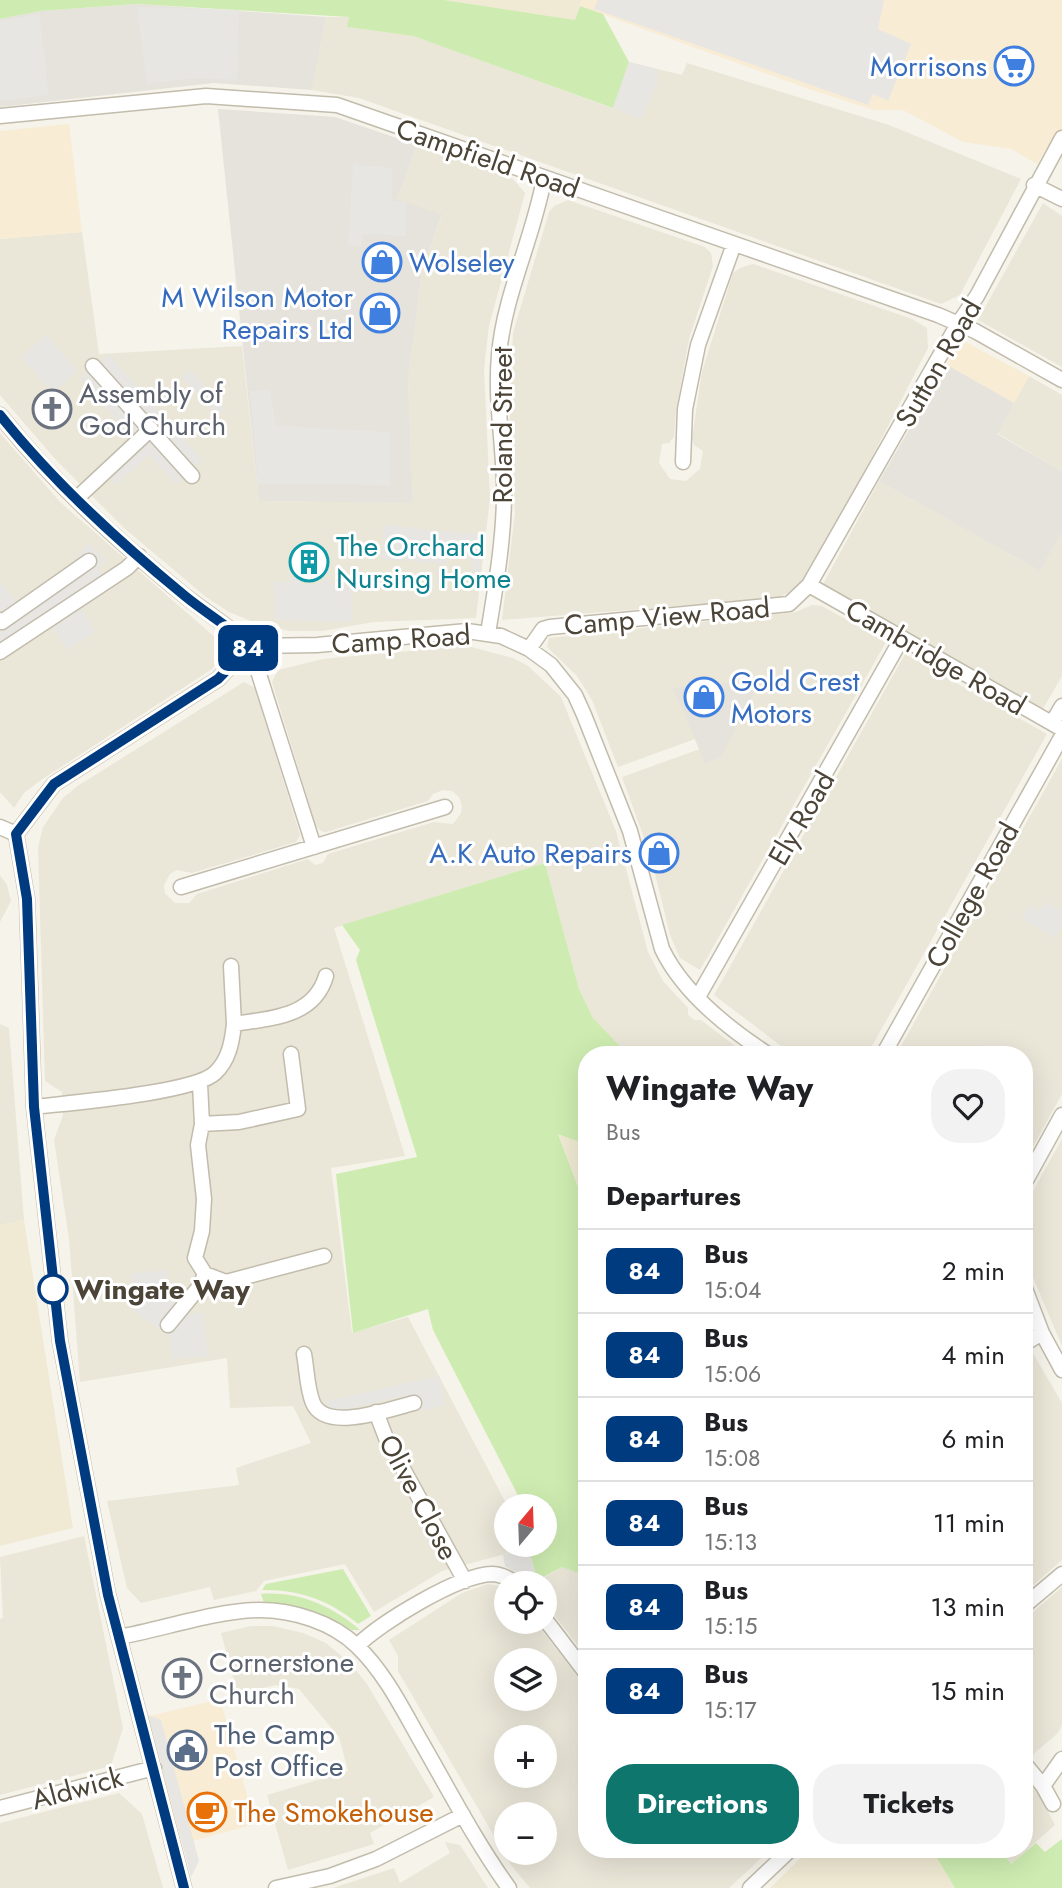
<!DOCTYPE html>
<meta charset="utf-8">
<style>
:root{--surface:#fff;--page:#f2f2f2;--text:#202124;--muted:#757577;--line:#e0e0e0;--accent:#0f766e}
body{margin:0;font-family:Jost,sans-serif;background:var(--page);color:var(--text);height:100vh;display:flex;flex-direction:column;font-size:26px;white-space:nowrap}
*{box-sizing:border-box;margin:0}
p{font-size:23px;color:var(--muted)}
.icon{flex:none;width:38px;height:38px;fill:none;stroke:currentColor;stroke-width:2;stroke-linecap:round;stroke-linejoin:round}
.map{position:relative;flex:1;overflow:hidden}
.drawer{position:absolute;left:578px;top:1046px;width:455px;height:812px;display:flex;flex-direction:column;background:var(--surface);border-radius:28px;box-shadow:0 7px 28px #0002}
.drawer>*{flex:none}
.badge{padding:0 14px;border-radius:10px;font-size:24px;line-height:46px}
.needle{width:46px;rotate:19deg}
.buttons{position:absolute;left:494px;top:1494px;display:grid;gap:14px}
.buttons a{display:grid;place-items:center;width:63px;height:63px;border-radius:50%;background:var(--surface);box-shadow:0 7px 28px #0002;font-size:35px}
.map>.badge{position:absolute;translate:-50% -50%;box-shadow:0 0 0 4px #fff}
h2{padding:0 28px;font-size:26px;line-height:63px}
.round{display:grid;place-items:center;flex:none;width:74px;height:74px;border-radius:28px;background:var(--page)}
.head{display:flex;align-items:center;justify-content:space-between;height:119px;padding:0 28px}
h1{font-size:33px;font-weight:700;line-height:52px}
.primary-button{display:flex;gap:14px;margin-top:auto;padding:14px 28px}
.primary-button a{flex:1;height:80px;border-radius:28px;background:var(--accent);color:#fff;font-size:28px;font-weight:700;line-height:80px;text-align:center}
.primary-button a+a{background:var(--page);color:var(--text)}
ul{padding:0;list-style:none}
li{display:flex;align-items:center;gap:21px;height:84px;padding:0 28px;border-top:2px solid var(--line)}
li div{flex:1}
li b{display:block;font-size:26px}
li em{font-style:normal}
li .badge{min-width:77px;font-weight:700;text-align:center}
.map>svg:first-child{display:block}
</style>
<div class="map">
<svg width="1062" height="1888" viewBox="0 0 1062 1888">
<rect width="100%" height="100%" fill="#f6f3ea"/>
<path fill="#eae6d8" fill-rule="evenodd" d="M326,17H350L347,27L413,36L612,108L629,62L682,75L687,63L889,125L1021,179L960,295L941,304L359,98L312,90Z
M417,145L513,179L525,193L489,326L484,369L490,498L476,618L374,622L322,631H289L256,623L229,612L206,597L124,528L56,460L0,395V239L82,232L99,354L242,346L259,501L413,503L408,380L422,270L442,216L397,199Z
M568,200L705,247L711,253L713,266L689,339L676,411L674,437L669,443L662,444L659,463L670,479L686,481L700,469L703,451L694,445L692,438L702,372L733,273L740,268L753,264L912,319L927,328L928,348L867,467L803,583L779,598L502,620L515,513L509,404L513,333L549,212L554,206Z
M1043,203L1062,216V367L978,320Z
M1029,376L1062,395V471L997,433Z
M0,433L60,502L218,640L222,654L212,669L41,780L24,793L14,808L0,792Z
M879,481L1040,571L1062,533V676L1041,712L821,588Z
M812,605L822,606L886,642L700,970L680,958L670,935L651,857L622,777L700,749L706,763L673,688L695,739L618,767L592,700L577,676L547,647L549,638L796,612Z
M452,647H471L513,658L528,666L561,697L616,831L648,952L663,981L688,1008V1015L694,1020H701L747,1055H628L609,1039L593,1018L579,989L545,863L334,928L405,1156L331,1168L352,1333L408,1317L508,1507L506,1545H527L528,1548L442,1571L374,1612L345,1564L264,1581L256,1591L214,1600L210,1587L141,1603L127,1588L107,1501L239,1485L236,1468L311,1443L293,1406L230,1408L227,1358L80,1382L69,1239L54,1140L63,1115L62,1092L45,1081L38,847L43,827L63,798L79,785L244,682L255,688L300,835L296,842L192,873L177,870L170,874L164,885L165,893L175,903H189L197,894L308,859L315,865L323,863L328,854L434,822L453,824L461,813L462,806L459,797L452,791L443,790L433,794L428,801L326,832L321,831L316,826L272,682L278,670L323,659Z
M905,654L1047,734L867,1055H793L714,995Z
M1062,759V1094L1024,1163V1055H896Z
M0,875L7,885L11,901L0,922Z
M0,1024L9,1028L24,1220L0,1225Z
M1062,1139V1346L1024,1256V1207Z
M1031,1350L1062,1403V1560L1024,1593V1355Z
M84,1536L123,1728L111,1766L0,1795V1619L3,1618L0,1557Z
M562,1567L586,1576V1656L544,1602V1584H533Z
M488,1584L506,1587V1622H535L586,1687V1850H770L729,1888H530L511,1865L398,1671V1656L389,1640L462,1593ZM506,1661H544V1699H506ZM506,1738H544V1776H506ZM506,1815H544V1853H506Z
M1062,1587V1725L1058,1733L1031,1756L1024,1747V1620Z
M251,1626H273L303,1633L326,1643L350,1663L367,1684L434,1797L370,1833L374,1844L288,1870L267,1795L348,1771L339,1737L299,1689L276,1685L238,1694L221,1633Z
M1024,1777L1040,1796L1055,1825L1011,1864L1001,1850H1024Z
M119,1793L142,1814L163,1888H0V1823Z
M445,1842L460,1845L488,1888H333L394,1868L400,1883L450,1853Z"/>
<path fill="#f8ecd5" d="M582,0H1062V158L1046,149L1037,164L1011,149L963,142L903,110H873L809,89L580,6Z
M69,124L82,232L0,239V131Z
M962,340L1029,376L1014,403L947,365Z
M220,1699L255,1824L182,1844L146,1717Z"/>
<path fill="#e6e2dc" d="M137,4L326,17L312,90L214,83L0,107V19L40,11Z
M218,109L335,117L417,145L397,199L442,215L422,270L408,380L413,503L259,501Z
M947,365L1014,403L997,434L1062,471V533L1040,571L879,481Z
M761,680L721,757L705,763L673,688Z"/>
<path fill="#f0ead4" d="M444,0H582L575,20Z
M558,1133L577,1141H586V1208Z
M24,1220L73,1528L0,1546V1225Z
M809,1850H932L955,1888H770Z"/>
<path fill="#ceecb1" d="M0,0H444L575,20L580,6L603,14L629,62L613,108L413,36L347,27L349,17L137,4L40,11L0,19Z
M545,863L579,989L593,1018L628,1055H586V1141H577L558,1134L586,1208V1576L562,1567L530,1584L524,1577L535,1571L528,1548L553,1541L544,1535V1507H524L433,1330L428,1309L353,1333L336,1174L417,1157L356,960L360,950L342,925Z
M343,1569L371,1616L358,1624C331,1601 299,1589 262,1590L266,1584Z
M261,1594C299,1591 332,1606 360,1630H352L306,1609L264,1603Z
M1062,1839V1888H955L932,1850H1001L1011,1864L1036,1843L1045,1852Z"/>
<path fill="#e7e6e2" d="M598,0H884L878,29L911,44L888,101L873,94L868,105L594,9Z
M137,7L239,10L237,80L193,78L147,84Z
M39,14L49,95L0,101V21Z
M629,62L657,69L658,81L641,119L613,108Z
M353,164L392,168V201L406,202V236L363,234L361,247L348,245Z
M46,335L78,371L53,393L21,357Z
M108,354L203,460L176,484L149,455L116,485L100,467L133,438L80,379Z
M190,370L226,409L218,416L182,377Z
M270,390L276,426L390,432V485L258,484L250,391Z
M384,525L483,535L480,572L472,571V559L447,557L446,564L381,559Z
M88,543L107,561L97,568L104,575L0,645V582L18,603L65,575Z
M290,578H302V584H322L323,579H331L332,585H351L352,622L275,620L274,582H289Z
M81,608L96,632L67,650L52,627Z
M1045,902L1062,911V925L1055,938L1022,919L1030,905L1040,911Z
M167,1270L171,1297L189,1314L203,1313L208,1356L173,1359L170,1337L135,1312L131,1274Z
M439,1376L445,1405L419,1411L414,1394L329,1413L326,1401Z
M528,1548L535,1571L524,1577L505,1566L503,1555Z
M148,1715L161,1720L199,1861L191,1877Z"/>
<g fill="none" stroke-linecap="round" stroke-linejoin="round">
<defs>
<path id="minor" d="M0,116L206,96L337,105L938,315L975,331L1062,380
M1034,185L1062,199
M93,366L192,476
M0,415C53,483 119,542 185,596C207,613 230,627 250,646L317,645L467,631L501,636L529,649L551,665L575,695L584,715L630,831L662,949C683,993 729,1029 769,1055
M683,462L685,409L698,345L734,244
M76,499L151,429
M809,585L1062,729
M0,620L2,622L89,561
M488,633C496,585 505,533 504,484C503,441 495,399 499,355C504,295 533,239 544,179
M250,646L314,847
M529,649L543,629L550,627L789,604L809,585L958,324L977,296L1062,138
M0,652L127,568L139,556
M1052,723L1062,706
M0,827L16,834
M181,887L445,807
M231,966L234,1024
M698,997L902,638
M883,1055L1062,736
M200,1084L202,1124L198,1145L204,1199L202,1231L195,1258L205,1274L226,1282L324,1256
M34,1107C68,1103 194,1093 215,1073C229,1060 232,1042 234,1024C272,1018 314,1017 326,976
M202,1124L239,1122L298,1109L291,1054
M1024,1184L1062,1115
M1024,1286L1042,1333L1062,1370
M168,1325L200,1286L205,1274
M1024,1344L1042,1333
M304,1354C307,1370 307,1389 313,1403C326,1433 389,1409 414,1403
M376,1412L386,1438L465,1581
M1024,1606L1062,1574
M544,1618L586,1673
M119,1637C164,1629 213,1611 259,1610C293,1610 332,1622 357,1646C384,1672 401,1706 419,1738C448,1788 475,1841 509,1888
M357,1646C380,1623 458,1575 492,1574C501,1574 510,1579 517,1584
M1024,1763L1043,1786L1053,1804
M1043,1786L1062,1759
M0,1808L154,1768
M184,1888L108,1595L60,1341L34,1107L27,899L16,834L54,784L218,679L250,646
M276,1888L330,1876L376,1859L463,1815
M750,1888L790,1850"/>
</defs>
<use href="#minor" stroke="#c2bcac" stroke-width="17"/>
<use href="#minor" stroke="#fff" stroke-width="14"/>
</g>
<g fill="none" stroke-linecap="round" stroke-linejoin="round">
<defs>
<path id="line" d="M0,415C54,483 119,542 185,596C207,614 230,627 250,646L218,679L54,784L16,834L27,899L34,1107L60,1341L108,1595L184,1888"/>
</defs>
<use href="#line" stroke="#fff" stroke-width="16"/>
<use href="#line" stroke="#003b80" stroke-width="10"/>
</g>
<defs>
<symbol id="supermarket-ring" viewBox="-11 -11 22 22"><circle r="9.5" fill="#fff" stroke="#3f7fe0" stroke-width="1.5"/><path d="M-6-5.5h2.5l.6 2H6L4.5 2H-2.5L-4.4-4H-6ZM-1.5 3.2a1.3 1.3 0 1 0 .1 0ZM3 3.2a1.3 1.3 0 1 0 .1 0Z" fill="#3f7fe0"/></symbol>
<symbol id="shop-ring" viewBox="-11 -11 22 22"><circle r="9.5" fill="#fff" stroke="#3f7fe0" stroke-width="1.5"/><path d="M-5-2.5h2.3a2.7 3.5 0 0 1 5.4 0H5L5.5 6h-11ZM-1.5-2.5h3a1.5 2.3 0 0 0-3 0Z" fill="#3f7fe0"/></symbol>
<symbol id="church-ring" viewBox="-11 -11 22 22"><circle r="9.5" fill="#fff" stroke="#6b7280" stroke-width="1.5"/><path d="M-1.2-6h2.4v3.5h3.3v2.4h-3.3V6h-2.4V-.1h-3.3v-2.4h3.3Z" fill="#6b7280"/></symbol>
<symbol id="building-ring" viewBox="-11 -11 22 22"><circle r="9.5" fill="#fff" stroke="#0f9aa8" stroke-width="1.5"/><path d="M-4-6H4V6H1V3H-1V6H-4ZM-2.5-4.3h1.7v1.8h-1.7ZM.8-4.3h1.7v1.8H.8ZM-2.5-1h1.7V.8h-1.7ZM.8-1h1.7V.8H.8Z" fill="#0f9aa8"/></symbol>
<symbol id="civic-ring" viewBox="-11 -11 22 22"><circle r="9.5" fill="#fff" stroke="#5c6f8a" stroke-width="1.5"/><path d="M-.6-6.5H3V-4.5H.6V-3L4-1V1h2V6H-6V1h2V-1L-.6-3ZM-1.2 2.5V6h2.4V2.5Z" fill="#5c6f8a"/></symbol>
<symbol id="cafe-ring" viewBox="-11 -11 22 22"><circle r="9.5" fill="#fff" stroke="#e8710a" stroke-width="1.5"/><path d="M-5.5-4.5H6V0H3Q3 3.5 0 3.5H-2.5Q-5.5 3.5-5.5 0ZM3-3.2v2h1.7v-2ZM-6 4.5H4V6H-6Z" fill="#e8710a"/></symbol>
</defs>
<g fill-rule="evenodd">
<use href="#supermarket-ring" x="992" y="44" width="44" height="44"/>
<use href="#shop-ring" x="360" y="240" width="44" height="44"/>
<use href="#shop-ring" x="358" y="291" width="44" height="44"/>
<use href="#church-ring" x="30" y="387" width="44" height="44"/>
<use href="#building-ring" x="287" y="540" width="44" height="44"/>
<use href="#shop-ring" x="682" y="675" width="44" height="44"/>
<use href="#shop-ring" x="637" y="831" width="44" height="44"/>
<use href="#church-ring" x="160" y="1656" width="44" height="44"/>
<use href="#civic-ring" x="165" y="1728" width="44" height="44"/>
<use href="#cafe-ring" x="185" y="1790" width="44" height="44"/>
</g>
<circle fill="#fff" stroke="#003b80" stroke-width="3.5" cx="53" cy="1289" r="14"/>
<g text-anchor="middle" stroke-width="6" stroke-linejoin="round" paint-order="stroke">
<g font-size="28" fill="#366cbe" stroke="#fff" text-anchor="end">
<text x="987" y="76">Morrisons</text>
<text x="409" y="272" text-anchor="start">Wolseley</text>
<text x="353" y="307">M Wilson Motor<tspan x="353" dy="32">Repairs Ltd</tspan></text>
<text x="731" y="691" text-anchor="start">Gold Crest<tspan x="731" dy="32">Motors</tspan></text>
<text x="632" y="863">A.K Auto Repairs</text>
</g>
<g font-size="28" fill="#4b4437" stroke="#fff">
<text transform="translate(488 158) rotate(19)" y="10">Campfield Road</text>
<text transform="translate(938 363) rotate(-60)" y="10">Sutton Road</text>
<text transform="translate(502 425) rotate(-90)" y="10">Roland Street</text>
<text transform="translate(667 616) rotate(-5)" y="10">Camp View Road</text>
<text transform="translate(401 639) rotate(-4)" y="10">Camp Road</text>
<text transform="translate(936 657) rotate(30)" y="10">Cambridge Road</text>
<text transform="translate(801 818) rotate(-60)" y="10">Ely Road</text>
<text transform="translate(972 895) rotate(-61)" y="10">College Road</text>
<text transform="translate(419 1497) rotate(62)" y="10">Olive Close</text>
<text transform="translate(77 1788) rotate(-15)" y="10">Aldwick</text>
</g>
<g font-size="28" fill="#5b616d" stroke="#fff" text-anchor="start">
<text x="79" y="403">Assembly of<tspan x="79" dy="32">God Church</tspan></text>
<text x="209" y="1672">Cornerstone<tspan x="209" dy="32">Church</tspan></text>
</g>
<g font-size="28" fill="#0d838f" stroke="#fff" text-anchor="start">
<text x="336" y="556">The Orchard<tspan x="336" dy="32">Nursing Home</tspan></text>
</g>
<g font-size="28" font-weight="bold" fill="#4b4437" stroke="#fff" text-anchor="start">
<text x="74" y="1299">Wingate Way</text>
</g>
<g font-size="28" fill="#4e5e75" stroke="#fff" text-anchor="start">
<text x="214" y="1744">The Camp<tspan x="214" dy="32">Post Office</tspan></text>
</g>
<g font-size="28" fill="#c56008" stroke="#fff" text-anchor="start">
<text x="234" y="1822">The Smokehouse</text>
</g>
</g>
</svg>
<div class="buttons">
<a><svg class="needle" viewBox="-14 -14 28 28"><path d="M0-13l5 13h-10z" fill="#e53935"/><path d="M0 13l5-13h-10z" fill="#757577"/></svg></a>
<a><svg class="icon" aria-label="locate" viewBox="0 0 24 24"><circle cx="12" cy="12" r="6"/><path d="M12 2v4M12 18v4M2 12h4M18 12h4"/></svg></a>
<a><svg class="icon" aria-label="layers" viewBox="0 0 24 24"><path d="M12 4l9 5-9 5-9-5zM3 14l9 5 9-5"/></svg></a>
<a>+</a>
<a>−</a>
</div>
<b class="badge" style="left:248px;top:648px;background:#003b80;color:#fff">84</b>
<section class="drawer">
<div class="head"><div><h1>Wingate Way</h1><p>Bus</p></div><a class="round"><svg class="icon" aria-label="heart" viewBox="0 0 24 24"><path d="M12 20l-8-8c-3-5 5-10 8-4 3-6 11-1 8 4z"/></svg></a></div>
<h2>Departures</h2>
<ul>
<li><span class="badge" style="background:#003b80;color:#fff">84</span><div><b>Bus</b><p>15:04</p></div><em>2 min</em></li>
<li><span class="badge" style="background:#003b80;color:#fff">84</span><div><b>Bus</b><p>15:06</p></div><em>4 min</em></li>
<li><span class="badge" style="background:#003b80;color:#fff">84</span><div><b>Bus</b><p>15:08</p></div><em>6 min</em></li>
<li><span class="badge" style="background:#003b80;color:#fff">84</span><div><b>Bus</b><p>15:13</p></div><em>11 min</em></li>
<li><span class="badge" style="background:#003b80;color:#fff">84</span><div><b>Bus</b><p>15:15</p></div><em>13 min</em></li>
<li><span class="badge" style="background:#003b80;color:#fff">84</span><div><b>Bus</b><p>15:17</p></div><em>15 min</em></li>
</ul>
<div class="primary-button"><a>Directions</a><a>Tickets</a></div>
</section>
</div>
